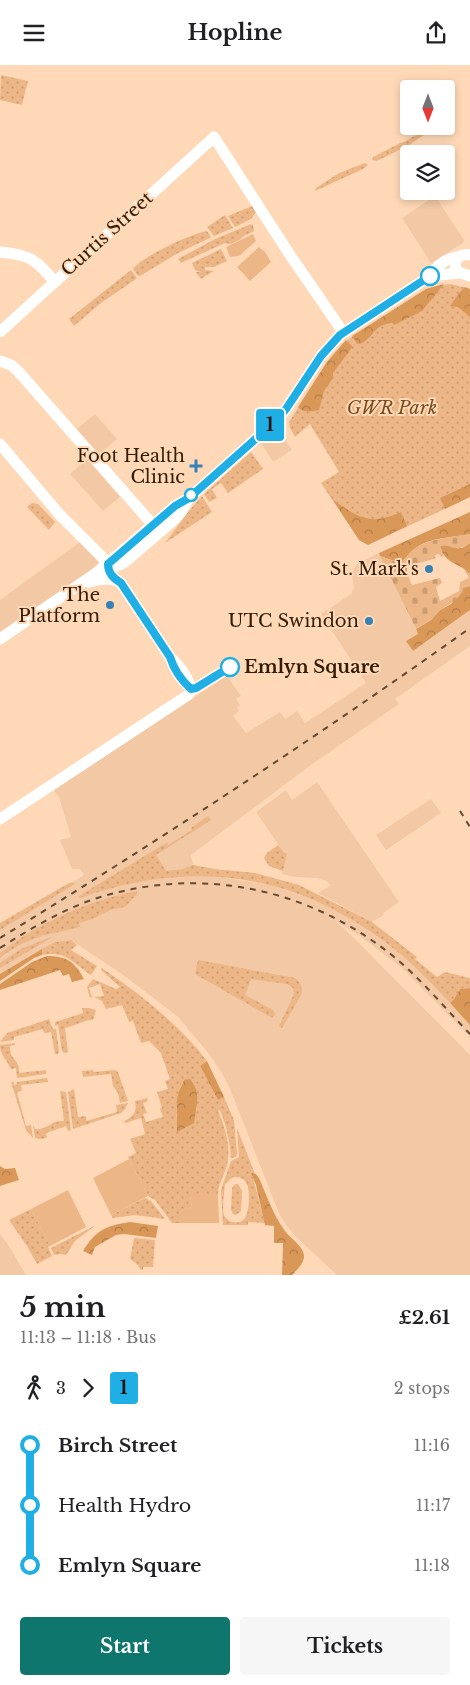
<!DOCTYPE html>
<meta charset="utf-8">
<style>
:root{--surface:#fff;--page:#f6f6f6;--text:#202124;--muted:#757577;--accent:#0f766e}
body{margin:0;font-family:"Libre Baskerville",serif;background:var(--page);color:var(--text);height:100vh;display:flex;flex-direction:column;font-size:19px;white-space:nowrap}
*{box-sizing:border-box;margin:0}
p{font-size:16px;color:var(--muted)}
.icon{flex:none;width:28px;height:28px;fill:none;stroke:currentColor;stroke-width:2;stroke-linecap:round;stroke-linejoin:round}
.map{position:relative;height:1210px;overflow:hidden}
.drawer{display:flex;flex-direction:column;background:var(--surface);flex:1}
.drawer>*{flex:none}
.badge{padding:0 10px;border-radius:4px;font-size:18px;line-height:32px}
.needle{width:32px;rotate:180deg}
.tools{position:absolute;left:400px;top:15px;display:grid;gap:10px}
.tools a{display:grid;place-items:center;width:55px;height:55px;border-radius:5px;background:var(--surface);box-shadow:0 2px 8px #0003;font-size:25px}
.map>.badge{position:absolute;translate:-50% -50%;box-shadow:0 0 0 2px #fff}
.legs{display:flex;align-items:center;gap:8px;height:55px;padding:0 20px;font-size:16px}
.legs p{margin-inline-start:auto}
.overview{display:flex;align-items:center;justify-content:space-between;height:85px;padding:0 20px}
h1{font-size:28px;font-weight:700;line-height:38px}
.action{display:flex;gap:10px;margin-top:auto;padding:10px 20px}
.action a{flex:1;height:58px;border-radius:5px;background:var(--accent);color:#fff;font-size:20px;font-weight:700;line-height:58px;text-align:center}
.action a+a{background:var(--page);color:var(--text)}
ul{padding:0 20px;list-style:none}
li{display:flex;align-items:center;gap:18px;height:60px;font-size:19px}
li i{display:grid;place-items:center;width:8px;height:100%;margin:0 6px;background:currentColor}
li i::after{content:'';width:12px;height:12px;margin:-6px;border:4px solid;border-radius:50%;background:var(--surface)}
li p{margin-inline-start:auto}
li:first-child i{background:linear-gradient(#0000 50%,currentColor 0)}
li:last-child i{background:linear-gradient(currentColor 50%,#0000 0)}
header{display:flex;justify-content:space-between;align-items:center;height:65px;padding:0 20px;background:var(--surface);font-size:22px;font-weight:700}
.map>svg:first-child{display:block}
</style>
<header><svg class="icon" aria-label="menu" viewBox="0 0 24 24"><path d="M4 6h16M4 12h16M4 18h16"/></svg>Hopline<svg class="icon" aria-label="share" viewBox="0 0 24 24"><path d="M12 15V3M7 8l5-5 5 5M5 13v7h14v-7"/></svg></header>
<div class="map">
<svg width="470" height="1210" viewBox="0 0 470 1210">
<defs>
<pattern id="grass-dots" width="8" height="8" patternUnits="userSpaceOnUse" patternTransform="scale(1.25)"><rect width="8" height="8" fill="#ecb686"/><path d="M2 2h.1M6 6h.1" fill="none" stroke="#cb9c72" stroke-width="1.8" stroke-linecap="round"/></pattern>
<pattern id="forest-crowns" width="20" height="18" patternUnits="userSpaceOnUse" patternTransform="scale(1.25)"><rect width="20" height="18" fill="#da9858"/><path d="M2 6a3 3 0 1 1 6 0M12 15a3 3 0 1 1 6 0" fill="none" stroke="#b17b47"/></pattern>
<pattern id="cemetery-stones" width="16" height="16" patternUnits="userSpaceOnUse" patternTransform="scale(1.25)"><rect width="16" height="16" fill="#ecb686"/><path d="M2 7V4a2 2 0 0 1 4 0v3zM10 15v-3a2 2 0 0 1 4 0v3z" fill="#cb9c72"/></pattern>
</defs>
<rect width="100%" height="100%" fill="#ffd9b7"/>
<path fill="#f2c8a5" d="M435,131L464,175L463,178L431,198L402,153Z
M95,349L117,374L99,389L77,364Z
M278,364L292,385L273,397L261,378Z
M87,394L120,432L103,446L70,409Z
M80,477L83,478L99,498L98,501L0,567V535Z
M379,488L418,569L413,586L470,545V581L395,634L399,639L311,700L191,790L193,800L214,804V811L271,820L312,834L343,849L375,869L399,888L427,913L470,960V972L402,903L360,871L334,855L349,868L470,990V1210H337L295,1171L284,1157L279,1148L230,1024L222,1008L209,989L177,951L126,912L71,875L55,877L0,909V860L35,841L84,810L80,804H72L60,775L71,772L59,732L54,725L227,611L241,631L236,634L240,640L237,643L239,646L233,651L246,668L280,647L285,654L297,646L305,658L366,618L321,549L351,529L354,523L352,510L354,503L360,497Z
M317,717L399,837L383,848L384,850L372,857L318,828L331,820L326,816L317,813L296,812L282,809L287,789L282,785L256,747L286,725L292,735Z
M431,734L441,748L386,785L376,770Z
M0,1169L7,1178L26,1210H0Z"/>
<path fill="url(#grass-dots)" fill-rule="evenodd" d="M1,10L28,16L22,40L0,35Z
M431,61H437L409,80L377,96L372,95L373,92L400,78L404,77Z
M365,98L368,100L363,104L315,126L316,123L339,108Z
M252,141L256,147L251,154L235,162L228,151Z
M225,150L233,163L214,171L207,162Z
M251,159L253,160L254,166L242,172L241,174L231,179L225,178L181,198L178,194L215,174Z
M207,166L211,172L210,173L178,188L140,211H138L133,204C143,191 190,169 207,166Z
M221,184L227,196L214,202H205V205L214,206L201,214L196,207H200L195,205L192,198Z
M131,205L137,213L136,214L101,238L74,261L69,254Z
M451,219L470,224V432L368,480L359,475L321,418L339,407L310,359L295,372L290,363L289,357L327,297L343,278L426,224L441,220Z
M251,387L263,404L228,428L221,418L212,424L217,433L209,437L204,429Z
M202,431L212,447L165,478L188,447Z
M32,438L38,439L55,457L49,465L27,442Z
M208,751L211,755L156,790L166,806L183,804L193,800L214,804L255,808L299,820L372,857L417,892L415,894L437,912L445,907L470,913V923L460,924L454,934L450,938C427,913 402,888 374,869C282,805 184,796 80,833L79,831L161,781L167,778L168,780L192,765L191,763Z
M278,780L284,787L287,789L283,806L269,801L264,793L267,788Z
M73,817L75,819L0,865V858L69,818Z
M137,826V830C131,833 130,839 126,841C121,844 115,843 110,845C98,851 92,855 79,858L80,862C48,870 28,871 0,893V888C40,857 87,836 137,826Z
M51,872V873L0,903V898L21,884Z
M71,875L77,880L71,885L97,901L91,910C73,898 66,885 42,890V884L55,877Z
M198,895L295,913C301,918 303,922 301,930L282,963L279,961L294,929L293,923L287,919L251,914L245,930L273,945L275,950L272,953L195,909Z
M102,903C141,930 178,958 207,996L200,1001L218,1035L224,1032L234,1055L237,1089L236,1092L231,1093C230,1076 226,1060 220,1045L218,1046C226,1064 232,1085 226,1104C222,1114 218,1120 218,1131H190L192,1142L181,1146V1158H172L155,1135L148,1131L128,1092L136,1088L130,1074L145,1069L141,1053L125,1058L124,1056C134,1052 137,1046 135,1036L147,1033L148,1036L143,1038L147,1048L143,1049L146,1057L163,1052L160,1044L162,1043L157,1027L168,1024L165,1016L170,1014L161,988L149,976L141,978L133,956L129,957L122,940L106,944L102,936L94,932L104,931L100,919L89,923L92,932L90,933L87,922L93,914L116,924L120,922L101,905ZM184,1015L197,1043L196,1046L177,1066C177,1049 175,1030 184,1015Z
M82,943H89L96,945L93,955C83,955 76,961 65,963L68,987L64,988L62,986L58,960L55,961V957L83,948Z
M49,954L53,964H56L59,986L58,989H55L51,967L44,968L43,964L14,972V975L0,977L7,968Z
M15,978V980L10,981C10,993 14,991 18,1000C19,1002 19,1005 19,1008L46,1005V1009L17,1013L16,1003L11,1004C7,995 0,990 0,980Z
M93,1005L94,1007L115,1005L118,1007L128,1036L120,1038L118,1028L113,1021L111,1009L83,1012L82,1006Z
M47,1013L48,1017L21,1020L22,1026L17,1027L26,1061L31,1060L33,1073L26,1065L11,1017H14V1020L17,1019V1017Z
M74,1024L78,1052L86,1051V1056L117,1047L116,1040L128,1038L125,1044L121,1048L73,1064L68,1027Z
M60,1026L66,1027L71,1065L68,1066L66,1061L46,1068L47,1073L39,1074L35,1073L33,1060L35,1064C44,1065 48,1060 55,1057C58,1056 61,1056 64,1056Z
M237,1063L255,1109H252L265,1158L248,1157V1160H223L221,1125L231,1096L239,1092ZM233,1112C249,1111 249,1124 249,1136C248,1146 247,1160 233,1157C230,1157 226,1154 224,1150C222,1144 224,1127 225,1119Z
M235,1119H238L242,1126L241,1146L236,1150L233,1149L231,1145L232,1123Z
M145,1133L151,1136L165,1154L135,1150L113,1153L111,1150Z
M31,1144L50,1181L48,1182L52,1191L37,1199L27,1181L9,1155Z
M96,1160L75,1176L66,1190L61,1189L54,1190L51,1183Z
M134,1173L155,1175L153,1202H143V1205H141L137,1199L130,1194Z"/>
<path fill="url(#forest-crowns)" d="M444,219L422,246L394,260L393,258C373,259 374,273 360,279L357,278L352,271L426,224Z
M465,222L470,224V252L458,242L450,241L460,227Z
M346,275L352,281L351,284L333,308V313L324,326L319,345C311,346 304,349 298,342L327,297Z
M470,419V432L445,444L440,433Z
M333,435C360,453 369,461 401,447L407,461L368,480L359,475Z
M470,447V469C452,473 432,472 417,482C410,486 406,494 400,498L380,491L379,488Z
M470,478V509C459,497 445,500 440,481L445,480L462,483Z
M470,521V545L413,586L406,576L418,569L416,564L431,555L440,545L451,539L466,522Z
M42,884V890L34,893L0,916V909Z
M47,891C67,891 75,897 84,914L72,917L69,909L63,911L60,905L0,925V919L32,897Z
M470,923V960L450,938L454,934L460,924Z
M207,996L224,1032L218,1035L200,1001Z
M190,1014C202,1028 196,1042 194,1058L177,1067V1034L179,1026L184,1015Z
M0,1101L5,1104L15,1103L19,1115L0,1121Z
M251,1108L256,1109L259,1113C267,1131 273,1150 285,1166C290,1173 303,1181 304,1190C305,1197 297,1205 292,1210H282L283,1178H274V1161L265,1160L256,1120Z
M130,1157L158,1161L156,1173L124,1169L116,1170L95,1182L92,1190L83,1186C96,1165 105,1161 130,1157Z"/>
<path fill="url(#cemetery-stones)" d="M470,469V478C456,487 456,482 442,480L440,481L444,491L441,492L439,489L435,490L436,493L407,502V508L412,520L440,513L442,518L436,522L440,536L459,526L460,517L469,513L465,505L470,509V521L466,522L456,535L440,545L431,555L416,564L380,491L400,498C406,494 410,486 417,482C432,473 453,472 470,469Z"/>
<path fill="#ecb686" d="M253,169L256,176L239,191L230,192L226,182Z
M259,182L265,187L271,197L250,216L237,202Z
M129,1094L148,1131L111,1150L93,1113Z
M68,1125L86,1162L50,1181L31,1144Z
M190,1131H218L219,1158H181V1146L192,1142Z"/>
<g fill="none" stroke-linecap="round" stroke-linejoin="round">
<path stroke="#fff" stroke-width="11" d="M0,187C31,190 35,194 55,217
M470,190C459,187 451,197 458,207L470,211
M430,211L460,208
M0,267L214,72L290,190L343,267
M0,296L11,300L18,306L153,460V467
M0,379L60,450L111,501H117L125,497L176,453L182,446L189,433
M0,574L96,508L175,441L189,433L276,356L286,344L321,291L340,270L430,211C436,201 446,194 457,192
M0,754L188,630L191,626C189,613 180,601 170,592L121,518C111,512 101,513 89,517"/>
<path stroke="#654a30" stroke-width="2" stroke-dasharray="6 6" stroke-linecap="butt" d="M460,746L470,762
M0,873C160,775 317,672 470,563
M0,883C30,864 60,846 94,834C199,800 307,822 393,891C421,914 445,943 470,969"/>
</g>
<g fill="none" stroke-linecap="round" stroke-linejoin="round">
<defs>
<path id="line-1" d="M230,602L196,623L191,624C181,615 174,605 170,592L121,518C113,513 108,508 108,499L175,441L189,433L276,356L286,344L321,291L340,270L430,211"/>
</defs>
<use href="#line-1" stroke="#fff" stroke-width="11"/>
<use href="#line-1" stroke="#1fafe5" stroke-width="8"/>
</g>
<g fill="#fff" stroke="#1fafe5" stroke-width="2.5">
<circle cx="430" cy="211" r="9"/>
<circle cx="191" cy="430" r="6"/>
<circle cx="230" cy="602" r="9"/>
</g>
<g fill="#3881b5" stroke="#ffd9b7" stroke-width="2">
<path d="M193.5 393.5h5v5h5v5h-5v5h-5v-5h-5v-5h5z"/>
<circle cx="429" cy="504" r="5"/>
<circle cx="110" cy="540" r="5"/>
<circle cx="369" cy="556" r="5"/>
</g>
<g text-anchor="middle" stroke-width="4" stroke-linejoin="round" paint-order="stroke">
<g font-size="18" fill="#331c04" stroke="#ffd9b7">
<text transform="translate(107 169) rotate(-42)" y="6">Curtis Street</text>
</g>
<g font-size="18" font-style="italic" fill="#794c1e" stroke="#ffd9b7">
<text x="392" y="349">GWR Park</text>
</g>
<g font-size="18" fill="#331c04" stroke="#ffd9b7" text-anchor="end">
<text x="185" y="397">Foot Health<tspan x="185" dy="21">Clinic</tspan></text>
<text x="419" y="510">St. Mark's</text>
<text x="100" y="536">The<tspan x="100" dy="21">Platform</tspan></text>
<text x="359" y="562">UTC Swindon</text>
</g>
<g font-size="18" font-weight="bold" fill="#331c04" stroke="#ffd9b7" text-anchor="start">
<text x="244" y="608">Emlyn Square</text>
</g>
</g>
</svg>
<div class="tools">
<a><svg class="needle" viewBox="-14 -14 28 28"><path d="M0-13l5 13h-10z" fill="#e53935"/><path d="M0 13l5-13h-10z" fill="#757577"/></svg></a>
<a><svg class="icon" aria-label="layers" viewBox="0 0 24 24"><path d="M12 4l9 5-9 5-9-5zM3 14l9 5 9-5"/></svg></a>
</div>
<b class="badge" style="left:270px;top:360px;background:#1fafe5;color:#111">1</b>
</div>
<section class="drawer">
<div class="overview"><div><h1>5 min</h1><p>11:13 – 11:18 · Bus</p></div><b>£2.61</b></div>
<div class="legs"><svg class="icon" aria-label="walk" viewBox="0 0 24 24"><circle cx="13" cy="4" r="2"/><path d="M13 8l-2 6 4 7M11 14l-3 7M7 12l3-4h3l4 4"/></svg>3<svg class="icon" aria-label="forward" viewBox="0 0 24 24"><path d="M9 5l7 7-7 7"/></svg><b class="badge" style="background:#1fafe5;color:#111">1</b><p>2 stops</p></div>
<ul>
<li><i style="color:#1fafe5"></i><b>Birch Street</b><p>11:16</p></li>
<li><i style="color:#1fafe5"></i><span>Health Hydro</span><p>11:17</p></li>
<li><i style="color:#1fafe5"></i><b>Emlyn Square</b><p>11:18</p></li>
</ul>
<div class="action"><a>Start</a><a>Tickets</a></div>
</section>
